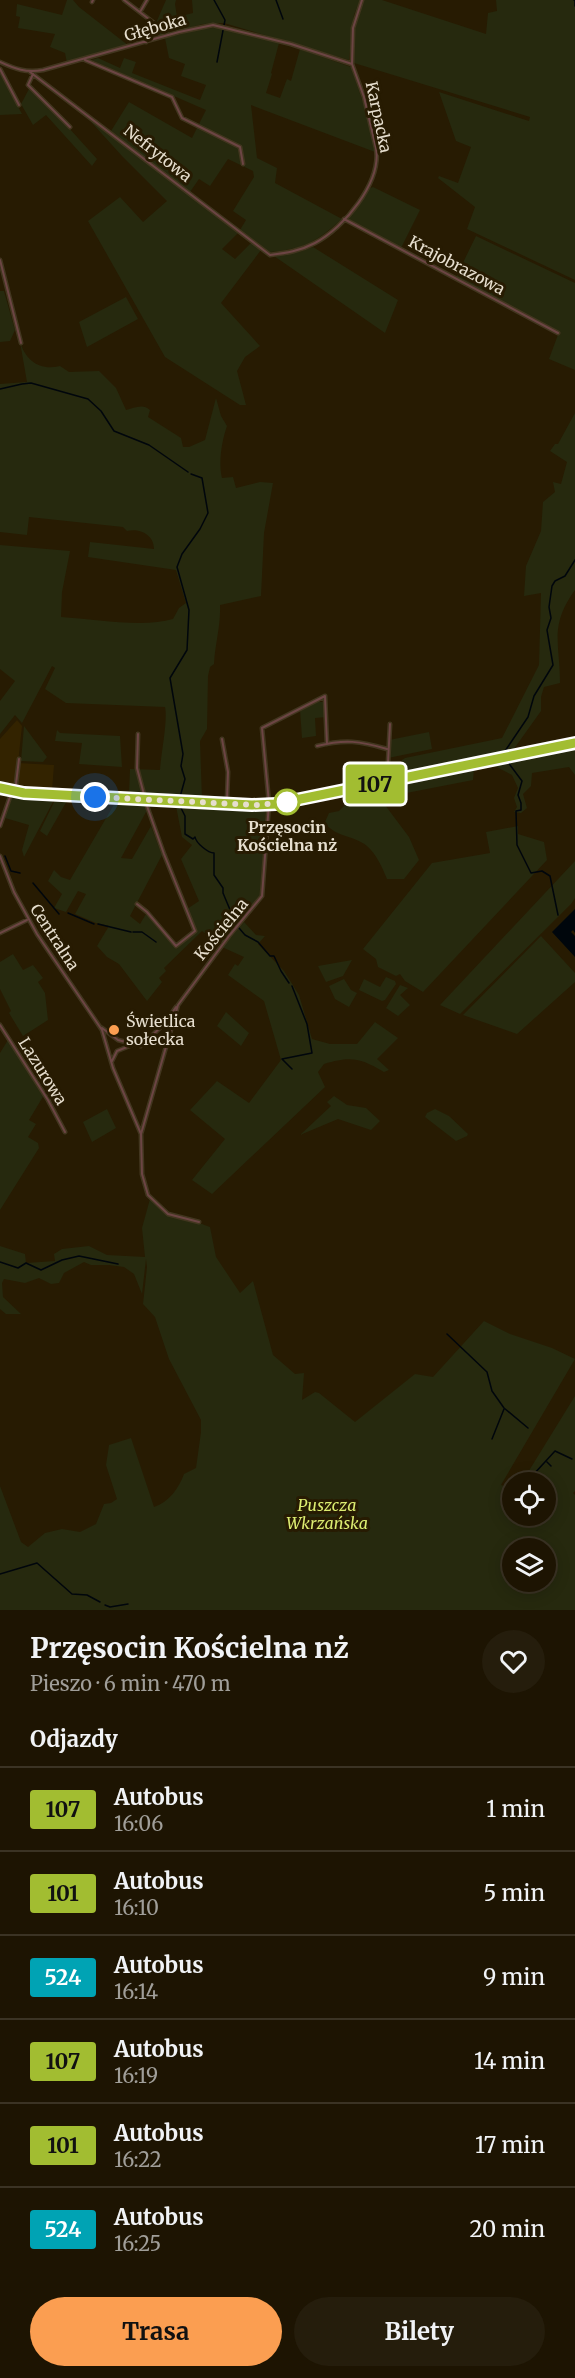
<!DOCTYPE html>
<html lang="pl">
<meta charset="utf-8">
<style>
:root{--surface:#1d1402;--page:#251d0c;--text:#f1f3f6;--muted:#a09e99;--line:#3b3324;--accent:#fb9e51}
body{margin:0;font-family:Merriweather,serif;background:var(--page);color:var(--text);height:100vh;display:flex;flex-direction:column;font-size:22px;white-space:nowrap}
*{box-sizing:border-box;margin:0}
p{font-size:20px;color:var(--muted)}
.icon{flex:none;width:33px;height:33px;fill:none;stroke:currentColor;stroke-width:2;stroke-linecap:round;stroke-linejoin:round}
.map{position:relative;height:1610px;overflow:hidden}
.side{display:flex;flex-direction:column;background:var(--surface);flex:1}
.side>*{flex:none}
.badge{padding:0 12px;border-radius:4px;font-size:21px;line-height:39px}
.fabs{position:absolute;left:502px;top:1472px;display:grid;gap:12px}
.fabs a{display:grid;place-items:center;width:54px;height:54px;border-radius:50%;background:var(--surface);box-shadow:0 3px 15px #0003,0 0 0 2px var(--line);font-size:30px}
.you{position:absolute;width:30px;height:30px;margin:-15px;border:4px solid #fff;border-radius:50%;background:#1a73e8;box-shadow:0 0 0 9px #1a73e833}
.map>.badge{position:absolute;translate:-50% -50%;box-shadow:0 0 0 3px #fff}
h2{padding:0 30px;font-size:22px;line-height:54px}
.round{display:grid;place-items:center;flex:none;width:63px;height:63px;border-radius:32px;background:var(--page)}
.head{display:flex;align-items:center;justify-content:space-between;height:102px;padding:0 30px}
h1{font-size:28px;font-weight:700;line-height:45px}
.button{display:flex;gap:12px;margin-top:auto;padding:12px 30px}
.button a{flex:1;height:69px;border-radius:36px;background:var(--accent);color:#111;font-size:24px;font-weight:700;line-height:69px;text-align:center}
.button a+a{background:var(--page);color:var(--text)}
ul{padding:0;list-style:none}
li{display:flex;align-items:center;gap:18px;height:84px;padding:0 30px;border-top:2px solid var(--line)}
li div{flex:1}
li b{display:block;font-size:22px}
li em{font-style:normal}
li .badge{min-width:66px;font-weight:700;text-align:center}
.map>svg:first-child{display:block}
</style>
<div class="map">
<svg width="575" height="1610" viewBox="0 0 575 1610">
<rect width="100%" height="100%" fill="#271b02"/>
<path fill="#332300" d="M17,720L22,726L18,763L54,765L52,791L12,788L0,783V739Z"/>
<path fill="#26290e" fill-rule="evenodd" d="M67,0H73L79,7L129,46L67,63L65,53L50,47L55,34L18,28L20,17L16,16L17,4L62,15Z
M166,0H176L175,4L177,17L193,13L192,0H360L354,15L349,60L224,23L203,24L149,39Z
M364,0H382L486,34L488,13L497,11L496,0H575V280L467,229L475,207L438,178L439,176L458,183L471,147L456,141L439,92L529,121L530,117L354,63L355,29Z
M222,27L279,43L271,73L272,74L266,93L280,98L287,79L291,81L300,49L351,67L365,108L375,152L251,105L257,158L277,168L275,183L342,219C316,242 305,249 270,252L240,230L246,220L233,211L254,177L253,171L228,159L210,186L199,179L190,192L111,131L129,102L192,138L206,110L91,60L98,58L120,68L124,58L136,62L132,73L200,100L206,85L181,76L185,64L169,58L165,38L202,29Z
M0,73L22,114L0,115Z
M29,89L59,117L97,159L92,166L46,115L33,125L21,104Z
M83,113L238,233L222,249L235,259L250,244H253L261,250L221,303L260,346L245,357L237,371L246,405H240L165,357L88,221L120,197L143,222L167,201L122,156Z
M373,187L420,210L401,248L347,220L368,189Z
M476,236L575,283V370L549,359L559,332L456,277Z
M313,247L398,300L385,333L274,256L302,251Z
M0,291H4L15,330L10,341L0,342Z
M126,297L138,319L87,347L79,322Z
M20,342C26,361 40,371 60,366L69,372L99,371L116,388L126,410C134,408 143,403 150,410L148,417L181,438L183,447H189L205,440L216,398L221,416L227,426C222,440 218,463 222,478L233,477L236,488L260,482L273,483L264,533L261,596L220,605C221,625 215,644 214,664L210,667L208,676L207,729L200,741L202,799L180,795L129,794L130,769L160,770C161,753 168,720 165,707L66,703L45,689L55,668L52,666L22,723L15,715L0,734V701L15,681L0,669V545L70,551L62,592L61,617C95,619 143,628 173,619L179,608L186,603L176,570L88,557L90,542L154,549C154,535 140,528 127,531L123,527L29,517L27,535L0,532V384L27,382Z
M575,413V590C549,626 560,643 560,683L544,687L541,697V711L511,753L501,752L459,765L401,775L402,760L405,758L502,738L539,665L541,593L524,596L526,566L541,531L543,502L555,492L553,482L561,484L567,462L550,451L555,444H558Z
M318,702H326L327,717L315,718L316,736L302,738L300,710Z
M24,726L47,757L43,762L21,761Z
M57,730L60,733L120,736L122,767L79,764L82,743L55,741Z
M429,732L432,749L388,758L389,740Z
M575,746V775L569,767L532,773L531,786L523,794L527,808L521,813L514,812L517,807L514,798L518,788L512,775L493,765Z
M474,769L473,780L386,797L382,801L409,837L419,860L404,879H387C382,867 377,855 367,846C354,835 333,837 325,822L329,813L339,811L347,803L342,794Z
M15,795L55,798L24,857L22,850L29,825L5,818L12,797Z
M56,798L68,799L47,836L40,831Z
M116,801L146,803V812L121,858L132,859L151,826L162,855L130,916L140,924L146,914L176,949L197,931L187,909L199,901L181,859L192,845L182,837L176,806L266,808L260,895L220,945L202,931L164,968L166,971L159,978L162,982L147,1001L119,964L107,957L97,946L109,926L96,923L75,914L86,894L78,891L66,912L54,908L62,894L48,881L54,870L61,877L70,880Z
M518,826V834L544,842L547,860L423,992L405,981L400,974L396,976L378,967L376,959L363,949L432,863L490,853L486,832Z
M575,861V898L571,904L460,1014L440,1005Z
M244,922L256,935L265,936L258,944L284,971L299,995L312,1039L330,1044H357L375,1022L398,1038L377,1059L389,1070L384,1072C360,1058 351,1056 324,1064L318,1072L325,1087L212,1194L192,1180L225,1139L190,1110L217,1081L249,1103L281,1060L264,1001L228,975L235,964L238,966L244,957L222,947Z
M541,936L575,973V982L517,1034L463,1015Z
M13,954L23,970L33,965L43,978L38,982L45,993L48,1020L23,1036L9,1013L11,1011L0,989V962Z
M352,960L343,976L326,982L318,966Z
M386,977L395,981L396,984L385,1000L382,1001L359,990L364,979L380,987Z
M344,979L351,990L357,993L349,1007L335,999L329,986Z
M400,985L408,988L400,995L410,1005L398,1016L386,1008Z
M226,1012L249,1033L241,1046L217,1026Z
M8,1040L44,1095L29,1120L36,1124L28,1137L38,1143L39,1148L0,1210V1053Z
M334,1096L347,1105L366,1108L380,1121L371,1130L338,1119L300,1135L331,1106L327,1102Z
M107,1109L116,1128L92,1142L83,1122Z
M435,1109L449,1116L468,1134L467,1136L456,1141L425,1117L427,1113Z
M150,1199C173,1222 184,1216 210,1227L216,1257L240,1293L253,1281L273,1355L295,1374L304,1373L302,1400L315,1392L319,1393L355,1422L415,1374L433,1377L484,1321L510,1334L552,1348L575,1359L501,1485L513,1489V1515H546V1482H522L575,1396V1491L573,1493L575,1495V1610H0V1486L21,1542L28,1547L45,1533L62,1529L80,1532L96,1524L104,1504L111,1503L117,1499L106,1465L109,1445L131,1438L154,1507C169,1502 179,1488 184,1474L196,1468L201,1432V1420L169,1359L155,1317L143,1304L147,1267L146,1259L142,1294L134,1274L124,1267L109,1265H91L84,1262L64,1273L59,1283L51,1284L39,1278L25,1283L4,1279L2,1283L3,1297L21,1314H6L0,1309V1246L25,1254L26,1263L55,1261L54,1254L62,1249L89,1246L107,1255L145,1257L142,1228ZM513,1548H546V1581H513Z"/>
<path fill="#00060c" d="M575,909V933L573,930L571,932L575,936V957L552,932Z"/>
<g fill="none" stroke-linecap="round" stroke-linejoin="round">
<path stroke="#00060c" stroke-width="1.5" d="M214,0L225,20L217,62
M276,0L283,19
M574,0L575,1
M575,2V6
M0,389L22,384L31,383L88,399L101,411L114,431L149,445L188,472
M503,754L528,717L534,696L553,665L547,630L551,618L549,607L552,586L555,581L565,576L575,560
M507,761L522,781L518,795L521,803V810L516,811L517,845L531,873L542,871L550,876L558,915
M180,797L185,779L181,766L183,754L170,678L187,650L189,610L177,567L182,554L200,529L208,513L202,478L191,474
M179,804L185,816V834L193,839L195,837C196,843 208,853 214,853V875L223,888V893L236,924
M5,856L11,871L20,873
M33,883L59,914
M68,913L94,924
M98,924L131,932
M239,928L245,935L258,942L270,956H274L281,971L289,983
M133,932H142L156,942
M292,986L307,1024L312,1053L282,1059L292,1069
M0,1262L18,1268L26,1263L41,1270L62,1260L79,1256L118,1264
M447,1334L487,1372L492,1391L504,1408L528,1428
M492,1439L504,1409
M547,1462L551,1466
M533,1475L555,1451L572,1459
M0,1574L37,1563L72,1594L87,1595L100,1602
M105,1605L110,1607L128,1604"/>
<defs>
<path id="street" d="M124,0L154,23L146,42
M92,2L93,0
M140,12L147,0
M85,60L172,97L182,118L240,147L243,164
M0,62C15,69 26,73 43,70L179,32L213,25L291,44L352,64
M0,69L19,105
M30,72L270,255C286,253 300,251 315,243C344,228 382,182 376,148L364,97L352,64L353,28L362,0
M33,74L28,85L70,127
M344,219L558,333
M0,260L21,343
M222,739L228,772L227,800
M317,746C345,739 360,741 387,749
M387,782L390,724
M15,792L19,759
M0,826L12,791
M0,856L14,892L37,934L102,1030L113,1068L141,1134L142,1174L148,1195L168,1214L199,1222
M137,904L147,912L176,946L195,931L164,854L147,806L137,768L138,734
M0,933L27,920
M0,1025L48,1100L65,1132
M102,1028L118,1040L141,1046L165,1023L176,1007
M112,1061L117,1051L132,1045
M141,1134L178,1005L229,936L262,896L269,803L262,728L325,696L327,744"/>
<path id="secondary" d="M0,788L23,793L272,804L575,743"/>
</defs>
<use href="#street" stroke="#42361f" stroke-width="5"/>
<use href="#secondary" stroke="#42361f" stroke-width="7"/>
<use href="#street" stroke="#6c4544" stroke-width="2"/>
<use href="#secondary" stroke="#985b5a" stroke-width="4"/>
</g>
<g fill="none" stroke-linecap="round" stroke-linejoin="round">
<defs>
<path id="line" d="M0,788L24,793L252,805L276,804L575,743"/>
</defs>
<use href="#line" stroke="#fff" stroke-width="14"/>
<use href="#line" stroke="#a2bd31" stroke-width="9"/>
<path stroke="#e6dece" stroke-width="6" stroke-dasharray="0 10.8" d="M95,797L256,805L287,802"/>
</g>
<circle fill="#fff" stroke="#a2bd31" stroke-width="3" cx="287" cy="802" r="12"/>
<circle fill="#fb9e51" stroke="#271b02" stroke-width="2" cx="114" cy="1030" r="6"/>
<g text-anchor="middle" stroke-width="6" stroke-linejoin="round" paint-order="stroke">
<g font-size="16" fill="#e6dece" stroke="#271b02">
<text transform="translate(155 27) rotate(-16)" y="6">Głęboka</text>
<text transform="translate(379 117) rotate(78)" y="6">Karpacka</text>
<text transform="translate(158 153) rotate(38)" y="6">Nefrytowa</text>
<text transform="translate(457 265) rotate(28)" y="6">Krajobrazowa</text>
<text transform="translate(221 929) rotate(-51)" y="6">Kościelna</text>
<text transform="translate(55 937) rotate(57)" y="6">Centralna</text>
<text transform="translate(43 1071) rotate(58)" y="6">Lazurowa</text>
</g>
<g font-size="16" font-weight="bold" fill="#e6dece" stroke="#271b02">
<text x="287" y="833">Przęsocin<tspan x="287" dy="18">Kościelna nż</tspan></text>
</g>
<g font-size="16" fill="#e6dece" stroke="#271b02" text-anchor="start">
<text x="126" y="1027">Świetlica<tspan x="126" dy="18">sołecka</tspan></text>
</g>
<g font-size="16" font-style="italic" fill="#dcec71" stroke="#271b02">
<text x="327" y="1511">Puszcza<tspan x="327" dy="18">Wkrzańska</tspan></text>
</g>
</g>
</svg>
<div class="fabs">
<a><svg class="icon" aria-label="locate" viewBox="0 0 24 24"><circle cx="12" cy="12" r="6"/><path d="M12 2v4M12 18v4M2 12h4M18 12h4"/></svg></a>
<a><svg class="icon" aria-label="layers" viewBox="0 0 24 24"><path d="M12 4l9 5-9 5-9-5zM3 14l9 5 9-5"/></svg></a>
</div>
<div class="you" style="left:95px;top:797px"></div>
<b class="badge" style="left:375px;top:784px;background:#a2bd31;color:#111">107</b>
</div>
<section class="side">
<div class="head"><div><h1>Przęsocin Kościelna nż</h1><p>Pieszo · 6 min · 470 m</p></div><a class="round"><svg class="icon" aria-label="heart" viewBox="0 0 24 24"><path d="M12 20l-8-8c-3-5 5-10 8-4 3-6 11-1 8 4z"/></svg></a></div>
<h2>Odjazdy</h2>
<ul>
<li><span class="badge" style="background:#a2bd31;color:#111">107</span><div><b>Autobus</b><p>16:06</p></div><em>1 min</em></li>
<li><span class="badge" style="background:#a2bd31;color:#111">101</span><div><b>Autobus</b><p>16:10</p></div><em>5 min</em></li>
<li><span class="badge" style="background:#00a3b4;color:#fff">524</span><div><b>Autobus</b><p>16:14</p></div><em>9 min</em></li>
<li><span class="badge" style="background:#a2bd31;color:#111">107</span><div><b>Autobus</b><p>16:19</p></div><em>14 min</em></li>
<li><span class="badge" style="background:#a2bd31;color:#111">101</span><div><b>Autobus</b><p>16:22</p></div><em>17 min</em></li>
<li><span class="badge" style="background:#00a3b4;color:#fff">524</span><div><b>Autobus</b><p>16:25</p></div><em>20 min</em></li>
</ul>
<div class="button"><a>Trasa</a><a>Bilety</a></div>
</section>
